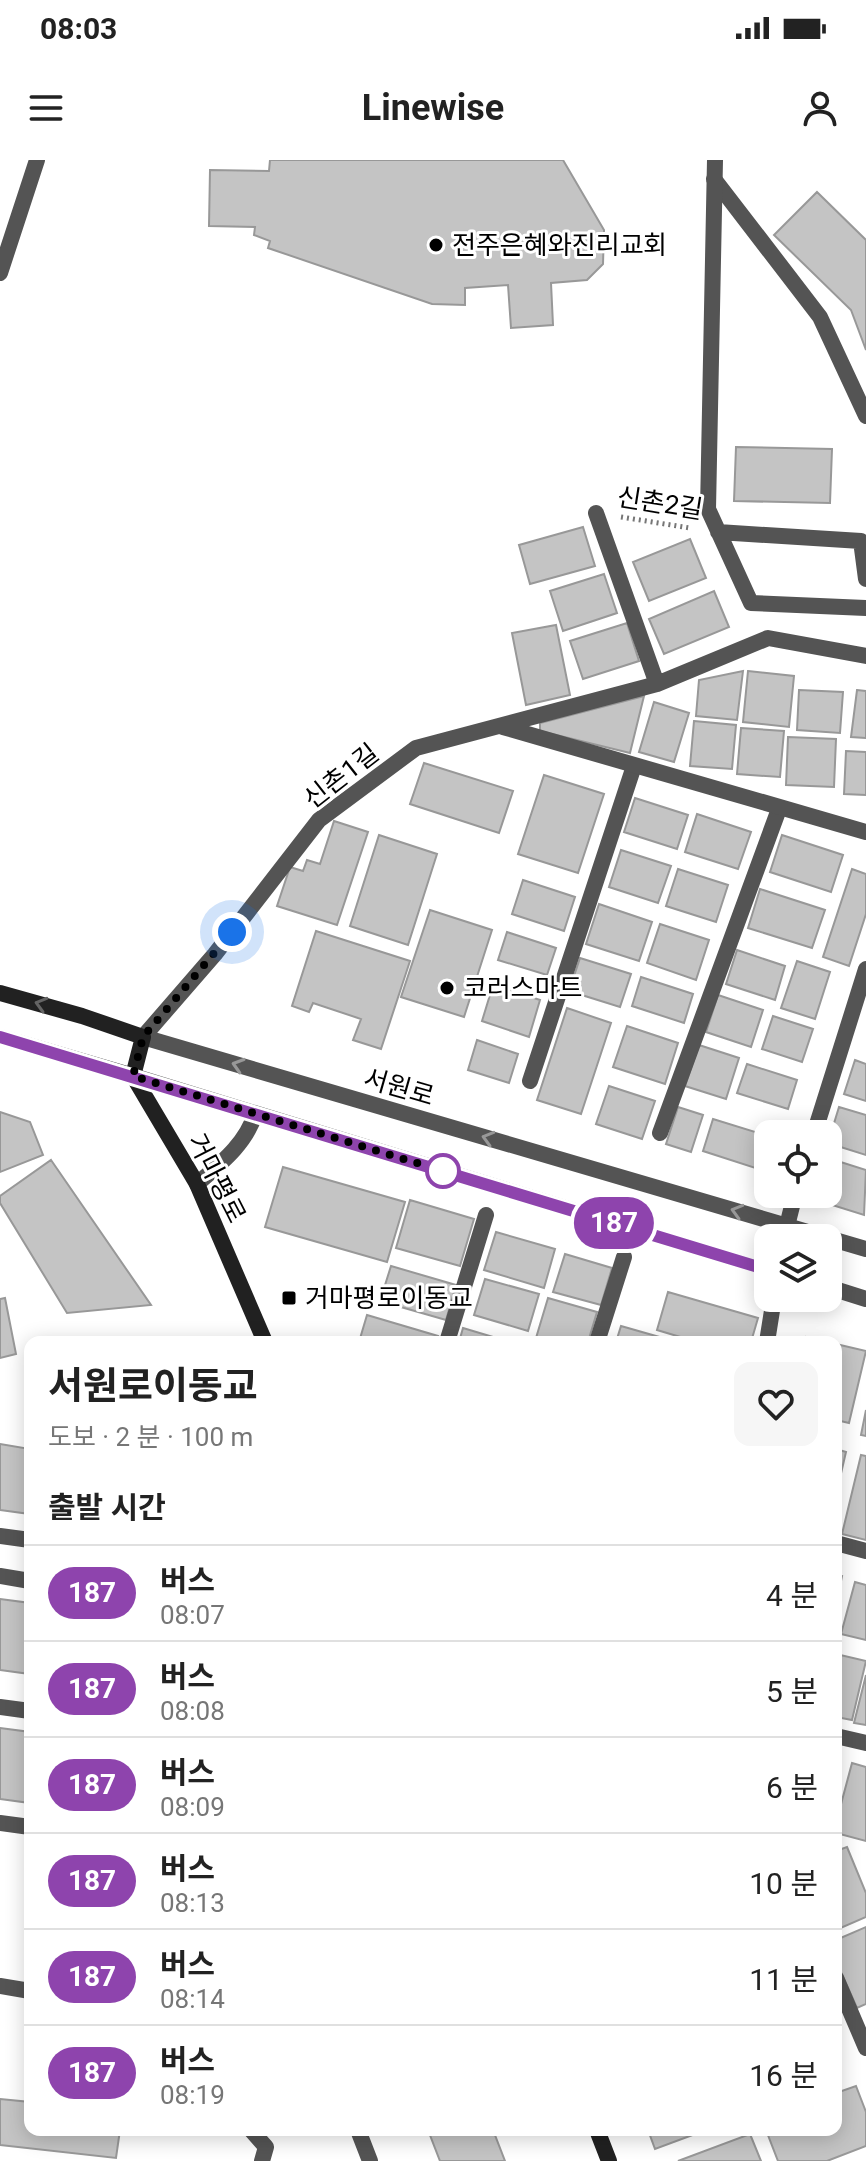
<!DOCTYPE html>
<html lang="ko">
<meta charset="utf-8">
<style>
:root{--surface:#fff;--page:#f6f6f6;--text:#222;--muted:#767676;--line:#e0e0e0}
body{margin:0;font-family:Roboto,"Noto Sans KR",sans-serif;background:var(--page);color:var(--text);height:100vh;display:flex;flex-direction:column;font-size:30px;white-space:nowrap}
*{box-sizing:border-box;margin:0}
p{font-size:26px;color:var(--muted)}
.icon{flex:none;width:44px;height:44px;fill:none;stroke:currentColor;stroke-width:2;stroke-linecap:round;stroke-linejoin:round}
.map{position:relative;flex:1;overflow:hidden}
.side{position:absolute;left:24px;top:1176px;width:818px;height:800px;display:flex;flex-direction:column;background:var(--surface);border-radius:16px;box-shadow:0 4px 20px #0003}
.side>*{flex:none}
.badge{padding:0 16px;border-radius:26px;font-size:28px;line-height:52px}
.fabs{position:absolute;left:754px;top:960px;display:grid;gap:16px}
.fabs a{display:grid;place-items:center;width:88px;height:88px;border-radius:16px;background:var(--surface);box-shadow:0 4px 20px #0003;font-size:40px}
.you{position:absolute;width:40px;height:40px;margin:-20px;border:6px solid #fff;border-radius:50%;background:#1a73e8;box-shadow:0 0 0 12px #1a73e833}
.map>.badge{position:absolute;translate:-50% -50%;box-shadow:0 0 0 4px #fff}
h2{padding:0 24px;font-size:30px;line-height:72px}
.round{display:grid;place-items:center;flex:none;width:84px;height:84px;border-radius:16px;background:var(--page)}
.headline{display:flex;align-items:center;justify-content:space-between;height:136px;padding:0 24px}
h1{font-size:38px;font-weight:700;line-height:60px}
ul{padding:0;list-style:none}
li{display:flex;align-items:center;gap:24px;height:96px;padding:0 24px;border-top:2px solid var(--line)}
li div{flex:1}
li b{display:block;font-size:30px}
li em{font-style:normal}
li .badge{min-width:88px;font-weight:700;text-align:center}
.status{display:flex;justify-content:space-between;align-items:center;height:56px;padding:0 40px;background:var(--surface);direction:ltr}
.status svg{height:22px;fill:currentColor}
header{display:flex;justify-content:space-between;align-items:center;height:104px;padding:0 24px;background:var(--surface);font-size:36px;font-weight:700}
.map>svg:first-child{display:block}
</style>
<div class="status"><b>08:03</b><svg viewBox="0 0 49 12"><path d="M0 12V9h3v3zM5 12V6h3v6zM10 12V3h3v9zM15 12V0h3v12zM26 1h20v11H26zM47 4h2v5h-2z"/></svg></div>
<header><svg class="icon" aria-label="menu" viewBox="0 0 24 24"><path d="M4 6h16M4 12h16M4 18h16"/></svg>Linewise<svg class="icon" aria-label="person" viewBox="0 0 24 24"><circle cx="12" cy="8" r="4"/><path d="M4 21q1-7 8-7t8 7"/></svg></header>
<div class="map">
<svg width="866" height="2001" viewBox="0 0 866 2001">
<rect width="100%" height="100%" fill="#fff"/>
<path fill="#c4c4c4" stroke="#989898" stroke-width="2" d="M270,0H563L604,70L603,104L587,120L551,123L553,165L511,168L508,125L465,128V145L432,144L268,88L270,81L254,75L255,67L209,66L210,10L269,11Z
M817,32L866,80V190L851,150L774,75Z
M736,287L832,289L830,343L734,341Z
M583,367L595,406L530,424L519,385Z
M690,379L706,418L649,441L633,402Z
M604,414L617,453L563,471L550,431Z
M714,431L729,467L664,494L649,459Z
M627,463L639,501L583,519L570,481Z
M556,465L570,535L526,545L512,473Z
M743,511L737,560L696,556L699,520Z
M748,511L794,516L789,567L743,562Z
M799,530L843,532L840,573L797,570Z
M857,530L866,531V578L851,577Z
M644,536L630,593L540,571V563Z
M654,542L689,553L674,602L639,592Z
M694,561L736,565L732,609L690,606Z
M741,568L784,571L780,617L737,614Z
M788,577L836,579L834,627L786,625Z
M846,591L866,592V635L844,634Z
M424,603L513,631L499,673L410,644Z
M544,615L604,634L578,713L518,694Z
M635,638L688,655L677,689L624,672Z
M697,654L751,672L738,709L685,692Z
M334,661L368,672L337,765L277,746L290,707L303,711L307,700L320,704Z
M379,675L437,694L408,785L350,766Z
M782,675L843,695L831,732L770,712Z
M621,690L671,706L658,743L609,727Z
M678,709L728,725L716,762L666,746Z
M852,709L866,714V754L849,806L823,797Z
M523,720L575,737L564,771L512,754Z
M760,729L825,750L812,788L748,768Z
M599,744L652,762L639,801L586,784Z
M430,750L492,770L464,857L401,837Z
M660,764L709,780L696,820L647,803Z
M316,771L410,801L381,889L353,880L361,859L313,843L309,852L292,846Z
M507,772L556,788L547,815L498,800Z
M737,790L785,806L775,840L726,824Z
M580,798L631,814L620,847L569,831Z
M797,801L830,812L815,859L781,848Z
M641,817L693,834L684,863L632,846Z
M493,825L540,840L529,877L482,861Z
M718,835L763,850L751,887L706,872Z
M567,848L611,863L581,954L537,940Z
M773,856L813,869L802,902L762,889Z
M627,866L678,883L665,924L613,907Z
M477,880L518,894L509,923L468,910Z
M699,885L739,898L726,939L685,926Z
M855,900L866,904V941L844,934Z
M747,904L797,920L788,949L737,933Z
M609,926L655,941L642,979L596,964Z
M678,947L703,955L691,992L666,984Z
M839,947L866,955V995L828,983Z
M0,952L30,962L43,995L0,1012Z
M713,959L768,976V1012L703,991Z
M828,998L866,1010L864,1055L810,1038L811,1034H828Z
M51,1000L151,1145L67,1153L0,1043V1036Z
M283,1007L405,1042L387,1102L265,1067Z
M410,1040L474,1059L460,1106L396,1088Z
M496,1072L555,1089L544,1128L484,1110Z
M565,1094L612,1108L601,1145L553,1132Z
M391,1106L456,1125L446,1160L380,1141Z
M485,1119L539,1134L528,1171L474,1155Z
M668,1132L758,1158L751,1182H697L657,1170Z
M5,1138L16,1194L0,1198V1139Z
M548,1138L597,1152L588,1182H551L536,1178Z
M367,1155L438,1176L436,1182H359Z
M621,1166L677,1182H616Z
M463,1168L510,1182H459Z
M806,1177L829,1182H804Z
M836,1184L866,1191L849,1263L836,1260Z
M866,1250V1276L861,1275Z
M0,1284L30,1289V1354L0,1350Z
M836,1289L846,1292L836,1335Z
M861,1295L866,1296V1380L842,1374Z
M836,1415L842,1416L836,1446Z
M855,1422L866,1425V1480L841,1474Z
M0,1439L30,1443V1514L0,1510Z
M836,1494L866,1501L852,1560L836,1557Z
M866,1515V1565L854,1563Z
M0,1568L30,1572V1643L0,1639Z
M852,1603L866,1607V1681L836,1673V1663Z
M847,1687L866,1733V1757L836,1770V1691Z
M866,1767V1844L857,1848L836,1801V1780Z
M856,1926L866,1952V1986L827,2001H778L766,1970H836V1933Z
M0,1939L30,1942V1970H120L116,1998L0,1985Z
M428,1970H493L505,2001H440Z
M648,1970H706L655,1989Z
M750,1974L761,2001H678Z"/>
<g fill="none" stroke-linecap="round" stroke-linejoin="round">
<path stroke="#767676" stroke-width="5" stroke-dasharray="2 4" stroke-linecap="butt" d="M621,357L690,368"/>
<path stroke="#545454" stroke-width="16" d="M714,19L820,157L866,256
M530,921L634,606
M660,973L779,649
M447,1182L486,1055
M597,1182L624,1097
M0,1376L30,1380
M0,1416L30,1421
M0,1547L30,1551
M0,1663L30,1667
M251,1970L266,1987L262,2001
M358,1970L370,2001"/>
<path stroke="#545454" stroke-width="16" d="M715,0L708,349L751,443L866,448
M596,353L657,524
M718,372L861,381L866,419
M503,567L866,672
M143,877L215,794L319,660L416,588L657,524L768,478L866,496
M814,974L866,809
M784,1078L795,1034
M767,1182L774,1138
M836,1383L866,1391
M836,1576L866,1583
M836,1818L866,1888
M0,1826L30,1831"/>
<path stroke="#545454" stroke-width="16" d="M0,113L37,0
M143,877L866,1089
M133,916L768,1110
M197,1024C220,1004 246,984 255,954
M828,1127L866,1139"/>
<path stroke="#212121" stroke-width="16" d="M0,833L82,856L143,877L133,916L197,1024L265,1182
M0,877L133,916
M597,1970L609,2001"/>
</g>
<defs><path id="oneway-chevron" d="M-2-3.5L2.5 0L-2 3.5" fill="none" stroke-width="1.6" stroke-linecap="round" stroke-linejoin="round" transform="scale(2)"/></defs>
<use stroke="#646464" href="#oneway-chevron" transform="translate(41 844) rotate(-164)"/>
<g stroke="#989898">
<use href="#oneway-chevron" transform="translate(238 905) rotate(-163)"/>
<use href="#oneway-chevron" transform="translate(488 978) rotate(-164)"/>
<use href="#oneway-chevron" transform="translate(737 1051) rotate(-164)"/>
</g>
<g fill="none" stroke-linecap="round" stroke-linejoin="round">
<defs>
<path id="line" d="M0,877L768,1110"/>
</defs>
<use href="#line" stroke="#fff" stroke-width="18"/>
<use href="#line" stroke="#8e44ad" stroke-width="12"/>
<path stroke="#000" stroke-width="8" stroke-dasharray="0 14.4" d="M232,772L143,877L133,916L443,1011"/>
</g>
<g fill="#000" stroke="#fff" stroke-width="3">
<circle cx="436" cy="85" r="8"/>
<circle cx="447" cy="828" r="8"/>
<rect x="281" y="1130" width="16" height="16" rx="4"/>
</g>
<circle fill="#fff" stroke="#8e44ad" stroke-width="4" cx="443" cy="1011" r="16"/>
<g text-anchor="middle" stroke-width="6" stroke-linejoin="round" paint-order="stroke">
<g font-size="26" fill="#000" stroke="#fff" text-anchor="start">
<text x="452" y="94">전주은혜와진리교회</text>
<text x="463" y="837">코러스마트</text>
<text x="305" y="1147">거마평로이동교</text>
</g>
<g font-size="26" fill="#000" stroke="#fff">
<text transform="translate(660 343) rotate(9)" y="9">신촌2길</text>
<text transform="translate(341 616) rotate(-38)" y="9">신촌1길</text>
<text transform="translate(399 927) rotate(16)" y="9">서원로</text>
<text transform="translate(217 1018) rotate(63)" y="9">거마평로</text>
</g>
</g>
</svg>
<div class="fabs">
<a><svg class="icon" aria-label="locate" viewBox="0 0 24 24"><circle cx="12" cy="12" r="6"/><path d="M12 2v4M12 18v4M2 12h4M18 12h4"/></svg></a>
<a><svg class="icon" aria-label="layers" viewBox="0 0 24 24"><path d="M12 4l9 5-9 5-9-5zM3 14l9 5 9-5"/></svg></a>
</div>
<div class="you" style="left:232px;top:772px"></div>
<b class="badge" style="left:614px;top:1063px;background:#8e44ad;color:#fff">187</b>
<section class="side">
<div class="headline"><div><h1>서원로이동교</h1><p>도보 · 2 분 · 100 m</p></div><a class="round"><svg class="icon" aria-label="heart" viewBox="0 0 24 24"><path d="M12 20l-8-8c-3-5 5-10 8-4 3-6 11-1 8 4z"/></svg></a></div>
<h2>출발 시간</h2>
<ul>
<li><span class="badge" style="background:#8e44ad;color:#fff">187</span><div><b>버스</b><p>08:07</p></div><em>4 분</em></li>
<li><span class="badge" style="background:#8e44ad;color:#fff">187</span><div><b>버스</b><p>08:08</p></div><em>5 분</em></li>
<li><span class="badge" style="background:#8e44ad;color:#fff">187</span><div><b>버스</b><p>08:09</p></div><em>6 분</em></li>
<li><span class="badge" style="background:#8e44ad;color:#fff">187</span><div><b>버스</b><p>08:13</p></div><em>10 분</em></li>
<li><span class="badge" style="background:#8e44ad;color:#fff">187</span><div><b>버스</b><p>08:14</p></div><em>11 분</em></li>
<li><span class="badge" style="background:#8e44ad;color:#fff">187</span><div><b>버스</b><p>08:19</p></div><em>16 분</em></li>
</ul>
</section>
</div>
